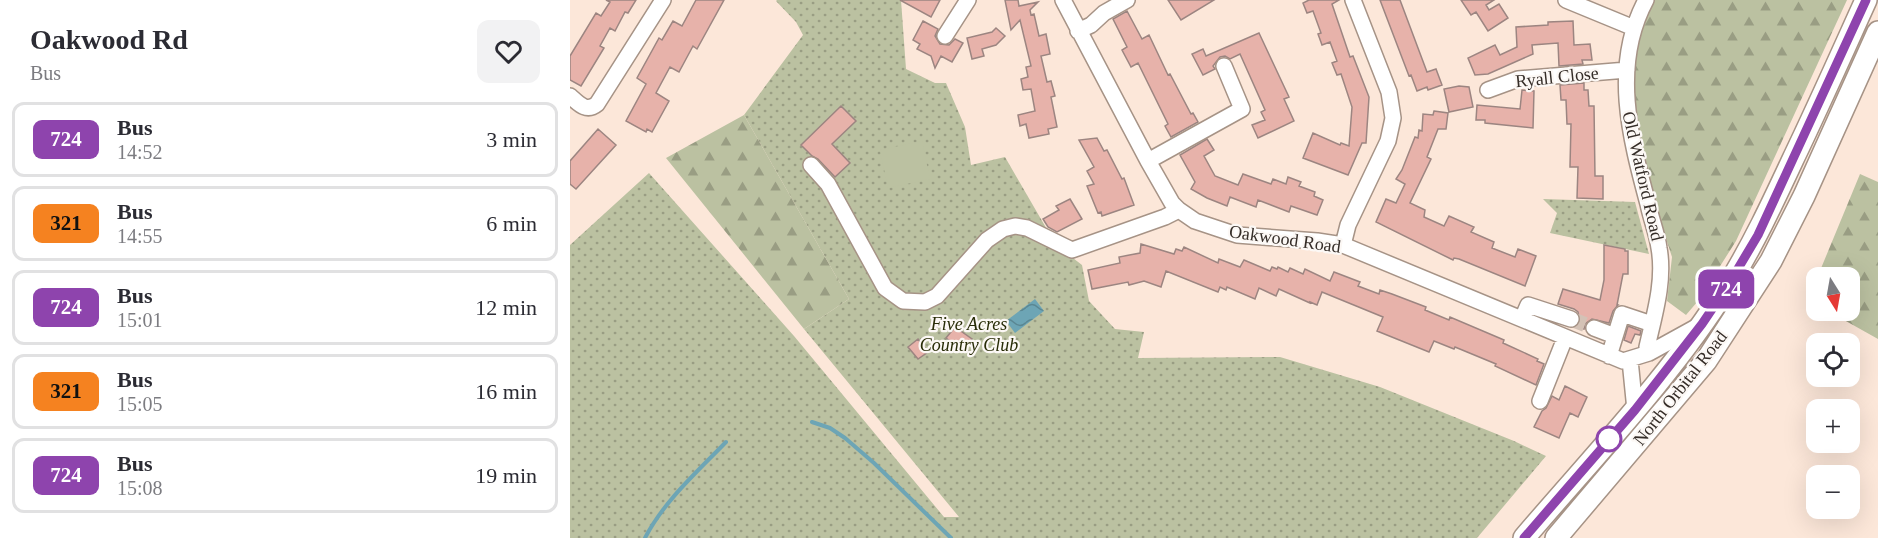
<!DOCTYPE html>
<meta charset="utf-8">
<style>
:root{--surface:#fff;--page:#f2f2f3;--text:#2b2b33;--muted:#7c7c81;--line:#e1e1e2}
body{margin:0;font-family:"Times New Roman",serif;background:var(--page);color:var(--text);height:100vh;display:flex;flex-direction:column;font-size:22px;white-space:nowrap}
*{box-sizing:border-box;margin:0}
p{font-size:20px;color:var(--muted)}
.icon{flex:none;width:33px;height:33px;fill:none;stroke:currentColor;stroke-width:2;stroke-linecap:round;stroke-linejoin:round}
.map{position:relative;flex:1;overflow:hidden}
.panel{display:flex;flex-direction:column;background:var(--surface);width:570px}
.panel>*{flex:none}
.badge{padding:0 12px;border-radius:9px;font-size:21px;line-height:39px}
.needle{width:39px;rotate:169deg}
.buttons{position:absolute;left:1236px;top:267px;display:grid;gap:12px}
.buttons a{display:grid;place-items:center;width:54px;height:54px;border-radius:12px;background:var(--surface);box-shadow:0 6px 24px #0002;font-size:30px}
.map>.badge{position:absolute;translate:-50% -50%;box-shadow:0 0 0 3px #fff}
.round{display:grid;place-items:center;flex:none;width:63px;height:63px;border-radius:12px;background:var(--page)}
.summary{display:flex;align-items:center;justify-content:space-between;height:102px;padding:0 30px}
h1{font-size:28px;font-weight:800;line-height:45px}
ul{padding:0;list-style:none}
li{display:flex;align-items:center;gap:18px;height:75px;margin:0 12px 9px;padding:0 18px;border:3px solid var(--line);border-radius:12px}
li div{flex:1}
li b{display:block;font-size:22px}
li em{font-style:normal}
li .badge{min-width:66px;font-weight:700;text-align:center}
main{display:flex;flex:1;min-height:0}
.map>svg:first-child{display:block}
</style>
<main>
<section class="panel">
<div class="summary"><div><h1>Oakwood Rd</h1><p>Bus</p></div><a class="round"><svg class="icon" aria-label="heart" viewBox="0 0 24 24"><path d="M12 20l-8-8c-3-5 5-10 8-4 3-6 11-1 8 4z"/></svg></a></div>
<ul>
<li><span class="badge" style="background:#8e44ad;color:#fff">724</span><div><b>Bus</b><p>14:52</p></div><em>3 min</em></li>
<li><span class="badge" style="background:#f58220;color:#111">321</span><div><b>Bus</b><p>14:55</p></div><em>6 min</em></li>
<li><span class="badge" style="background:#8e44ad;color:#fff">724</span><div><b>Bus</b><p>15:01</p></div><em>12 min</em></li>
<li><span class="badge" style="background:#f58220;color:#111">321</span><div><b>Bus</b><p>15:05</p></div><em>16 min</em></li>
<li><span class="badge" style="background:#8e44ad;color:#fff">724</span><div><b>Bus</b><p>15:08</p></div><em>19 min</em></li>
</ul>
</section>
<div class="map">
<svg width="1308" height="538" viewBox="0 0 1308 538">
<defs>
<pattern id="grass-dots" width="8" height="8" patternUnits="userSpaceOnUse" patternTransform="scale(1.5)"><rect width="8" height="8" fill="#bbc1a1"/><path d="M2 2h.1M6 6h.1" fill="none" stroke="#999d83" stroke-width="1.8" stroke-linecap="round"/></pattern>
<pattern id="forest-firs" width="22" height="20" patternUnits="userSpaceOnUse" patternTransform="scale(1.5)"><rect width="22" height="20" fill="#bbc1a1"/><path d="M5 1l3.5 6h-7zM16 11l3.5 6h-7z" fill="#999d83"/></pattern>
<pattern id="water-waves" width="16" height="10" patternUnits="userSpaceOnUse" patternTransform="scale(1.5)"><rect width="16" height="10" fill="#6da5b5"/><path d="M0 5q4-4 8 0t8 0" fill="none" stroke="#5a8793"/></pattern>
</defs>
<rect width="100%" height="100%" fill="#fce7d9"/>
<path fill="url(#grass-dots)" d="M207,0H331L336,69L365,83H376L395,127L401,165L435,157L486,245L512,265L519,301L545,329L574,332L568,358L710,357L810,387L944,441L976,456L907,538H0V245L79,173L224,336L374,517H389L234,329L279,299L174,115L233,35L226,22L206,1Z
M973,199L1065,202L1079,254L980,233L987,213Z"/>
<path fill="url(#forest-firs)" d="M1084,0H1277L1166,241L1128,301L1116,315L1097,301L1102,257L1081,192L1068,136L1064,82L1065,52L1070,23Z
M174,115L279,299L234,329L96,158Z
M1290,174L1308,182V339L1258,311L1280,310V278H1247Z"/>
<path fill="#bbc1a1" d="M352,141L360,179L318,188L310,150Z"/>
<path fill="url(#water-waves)" d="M465,299L474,311L445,333L436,321Z"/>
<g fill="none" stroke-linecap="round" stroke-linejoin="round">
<path stroke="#6da5b5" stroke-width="4" d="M242,422L260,428L275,438L304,463L381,538
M75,538C94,501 128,471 156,442"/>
</g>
<path fill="#e7b2aa" stroke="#9c8581" stroke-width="1.5" d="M36,0H66L58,13L55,12L45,31L40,28L30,46L34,48L11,86L0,80V56L26,13L31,16L40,2Z
M126,0H154L127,49L123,46L109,72L100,67L86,93L99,101L82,132L77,129L76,132L56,121L76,84L67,78L89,38L92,40L103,21L112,26Z
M330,0H370L361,17Z
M435,0H448L449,6L468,2L460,10L461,15L464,14L469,36L476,34L480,54L471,56L477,82L481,81L485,96L481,97L487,127L478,129L479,134L459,138L456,124L450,126L448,115L465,111L461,89L453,90L451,79L458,77L456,67L461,66L450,20L441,30Z
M598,0H644L611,20Z
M739,0H769L762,4L780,57L783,56L799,97L796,143H792L778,175L733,158L743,133L770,145L771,143L779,146L782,107L771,74L767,75L762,63L767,61L760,42L752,45L748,34L751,33L743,11L737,13L733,3Z
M810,0H830L857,72L866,69L872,85L858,90L857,87L847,91L841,75L839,76Z
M891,0H924L916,5L919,10L929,4L938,18L918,31L906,12L901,15Z
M557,11L572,39L579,35L598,75L600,74L621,114L623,113L628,122L601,137L595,126L598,124L568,63L561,67L552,50L557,47L543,19Z
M353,21L368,29L365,36L370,44L379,45L385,39L393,43L382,62L371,56L365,68L361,56L347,49L350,44L343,40Z
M1003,21L1004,45L1020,44L1022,60H1012L1013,64L989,66L988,43L962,45L963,54L918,74L905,75L898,58L925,45L930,55L947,47L946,27L978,25V22Z
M426,28L435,36L426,45L412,49L414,56L402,59L397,38L422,32Z
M689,33L719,97L714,99L724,121L688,138L682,125L695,120L691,112L695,110L670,54L660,59L655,56L650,57L643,66L645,69L633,75L622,54L633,49L636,56Z
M1014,83V90H1018L1019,106H1024L1025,176H1033V199L1007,198L1008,167H1000L1001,124H997L996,100H991L990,85Z
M889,86L899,87L903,107L879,112L874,89Z
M952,90L964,91L963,128L915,123V120H906L907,105L950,109Z
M271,106L286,121L262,144L280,163L265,177L248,159L242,156L231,145Z
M864,111L878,113L876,129H868L857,157L861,159L840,203L855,210L854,217L874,226L879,216L904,227L901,232L924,242L922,248L945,257L948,249L966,256L955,286L889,259L884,258L883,260L806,222L816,199L826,203L835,184L826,179L832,170L845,137L848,138L849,130L852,131L853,114L863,115Z
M28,129L46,145L6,189L0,184V161Z
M527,138L534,151L537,150L552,179L554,178L564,205L532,216L531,212L528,213L517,186L524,184L517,171L524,167L509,140Z
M637,139L644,150L634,156L645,176L668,185L673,174L701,184L703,179L716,184L718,177L731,182L729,186L745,192L744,196L753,200L747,215L721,206L719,212L688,200L686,207L660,197L657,206L637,198L621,189L625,182L610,155Z
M500,199L512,219L487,232L478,227L473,219L489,210L486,206Z
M571,244L604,254L606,249L612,251L614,247L648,263L649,259L670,267L674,260L700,271L702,267L707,269L708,267L718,272L720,268L733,274L735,269L760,281L764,272L790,282L788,286L809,294L810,290L822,294L856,307L855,310L879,320L880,317L934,340L933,343L968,359L967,361L974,364L966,385L925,366L926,364L885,347L884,349L864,341L859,352L807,331L813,317L752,292L747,305L740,302V303L709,289L706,296L689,288L685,299L657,287L656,290L650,287L648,292L596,271L591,287L574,281L559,285L558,282L522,289L518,270L550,263L549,257L570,253Z
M1034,245L1055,249V251H1058V274H1053L1047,305H1048L1043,311L1039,323L1022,319L1015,324L1014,329L1006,327L1010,321L1008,312L1004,309L988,304L993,289L1030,300L1034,280Z
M1058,326L1071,331L1070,335L1065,334L1061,343L1054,340Z
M385,327L402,339L393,351L376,338Z
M348,339L358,352L348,359L338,347Z
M995,386L1017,397L1008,417L1000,413L989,438L964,427L972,411L976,408L982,396L989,400Z"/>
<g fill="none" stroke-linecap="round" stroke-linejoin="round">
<path stroke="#d4c2b6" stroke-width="15" stroke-dasharray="15 8" stroke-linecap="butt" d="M1001,319L1024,328"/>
<defs>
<path id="minor" d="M493,0L578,161L602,203L609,210L625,221L667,235L747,241L773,245L1053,361L1079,353L1128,326
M996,0L1064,28
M1076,0C1041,65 1060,137 1078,204C1081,219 1087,233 1089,248C1095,281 1084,316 1077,347L1079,353
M508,31L521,25L534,13L557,0
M375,36L398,0
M918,90L948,79L1057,70
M0,96C8,103 16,113 27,104L93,0
M578,161L672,109L654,66
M241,165L258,184L315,288L333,301L355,302L367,296L417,240L433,229L445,226L457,228L502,250L595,217L609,210
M773,245L778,225L818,141L823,118L819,92L783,0
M952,319L958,305L1001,319
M1024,328L1045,336
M1039,356L1052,314L1082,324
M1060,360L1065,410
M970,401L995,338"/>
<path id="highway" d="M954,538C1023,457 1101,376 1157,287C1183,245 1203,202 1224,157C1249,105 1272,53 1296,0
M986,538L1136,361L1201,261L1234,196L1308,32"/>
</defs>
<use href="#minor" stroke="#a69386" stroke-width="18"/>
<use href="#highway" stroke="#a69386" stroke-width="24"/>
<use href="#minor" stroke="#fff" stroke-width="15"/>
<use href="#highway" stroke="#fff" stroke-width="21"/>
</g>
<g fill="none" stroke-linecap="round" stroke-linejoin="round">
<defs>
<path id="line" d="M954,538L1065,410L1132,324L1157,287L1188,235L1296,0"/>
</defs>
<use href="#line" stroke="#fff" stroke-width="14"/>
<use href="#line" stroke="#8e44ad" stroke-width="9"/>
</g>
<circle fill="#fff" stroke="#8e44ad" stroke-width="3" cx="1039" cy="439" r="12"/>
<g text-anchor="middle" stroke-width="4.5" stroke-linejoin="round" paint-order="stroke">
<g font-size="18" fill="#352d28" stroke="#fcf8f5">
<text transform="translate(987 77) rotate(-6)" y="6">Ryall Close</text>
<text transform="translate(1073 176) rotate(77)" y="6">Old Watford Road</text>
<text transform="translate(715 239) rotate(8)" y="6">Oakwood Road</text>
<text transform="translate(1110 388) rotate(-52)" y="6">North Orbital Road</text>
</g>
<g font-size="18" font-style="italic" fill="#282c07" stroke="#fcf8f5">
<text x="399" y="330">Five Acres<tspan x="399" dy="21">Country Club</tspan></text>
</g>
</g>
</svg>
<div class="buttons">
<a><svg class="needle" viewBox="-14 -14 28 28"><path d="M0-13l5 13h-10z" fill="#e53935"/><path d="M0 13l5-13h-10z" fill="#7c7c81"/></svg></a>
<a><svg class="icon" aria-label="locate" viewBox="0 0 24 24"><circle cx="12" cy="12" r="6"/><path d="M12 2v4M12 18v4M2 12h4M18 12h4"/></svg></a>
<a>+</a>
<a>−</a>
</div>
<b class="badge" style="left:1156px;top:289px;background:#8e44ad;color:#fff">724</b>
</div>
</main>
